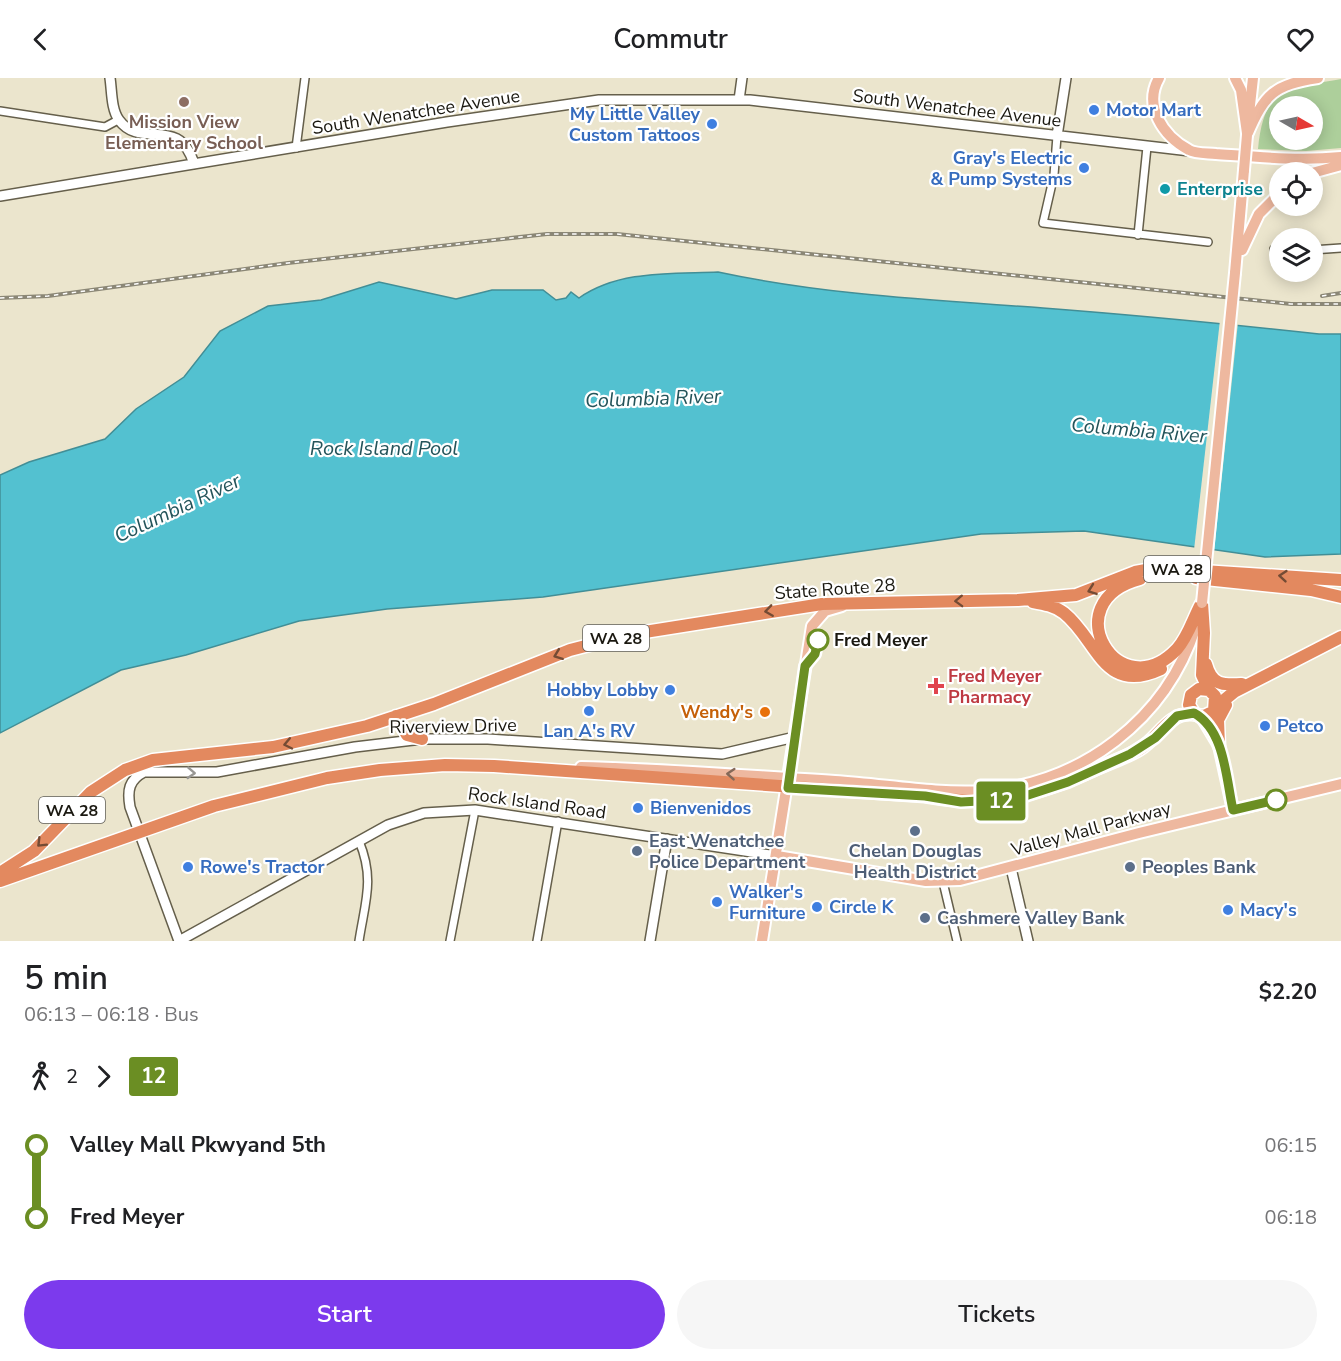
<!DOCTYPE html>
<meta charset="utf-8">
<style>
:root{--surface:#fff;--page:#f6f6f6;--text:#202124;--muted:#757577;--accent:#7c3aed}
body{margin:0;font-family:"Nunito Sans",sans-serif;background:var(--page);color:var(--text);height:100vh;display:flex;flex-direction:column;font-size:22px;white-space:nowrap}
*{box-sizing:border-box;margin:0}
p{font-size:20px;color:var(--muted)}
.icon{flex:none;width:33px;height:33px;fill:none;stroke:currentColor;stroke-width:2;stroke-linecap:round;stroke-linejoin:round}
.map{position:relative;height:863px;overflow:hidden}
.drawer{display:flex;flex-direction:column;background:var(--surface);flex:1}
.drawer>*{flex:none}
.badge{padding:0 12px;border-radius:4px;font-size:21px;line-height:39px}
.needle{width:39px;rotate:99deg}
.fabs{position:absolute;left:1269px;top:18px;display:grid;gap:12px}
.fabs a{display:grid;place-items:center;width:54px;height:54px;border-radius:50%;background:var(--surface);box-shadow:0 3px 15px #0003;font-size:30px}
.map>.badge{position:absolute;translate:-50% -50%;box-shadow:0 0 0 3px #fff}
.legs{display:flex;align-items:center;gap:9px;height:66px;padding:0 24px;font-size:20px}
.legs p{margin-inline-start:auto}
.headline{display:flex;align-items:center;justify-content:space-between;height:102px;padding:0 24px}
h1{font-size:33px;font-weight:600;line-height:45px}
.button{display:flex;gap:12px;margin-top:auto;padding:12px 24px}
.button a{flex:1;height:69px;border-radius:36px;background:var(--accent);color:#fff;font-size:24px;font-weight:600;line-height:69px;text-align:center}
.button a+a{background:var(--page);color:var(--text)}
ul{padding:0 24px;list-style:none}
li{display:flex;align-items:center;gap:21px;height:72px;font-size:22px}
li i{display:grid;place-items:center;width:9px;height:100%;margin:0 8px;background:currentColor}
li i::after{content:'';width:15px;height:15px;margin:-8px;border:4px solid;border-radius:50%;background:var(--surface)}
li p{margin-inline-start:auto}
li:first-child i{background:linear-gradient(#0000 50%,currentColor 0)}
li:last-child i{background:linear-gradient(currentColor 50%,#0000 0)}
header{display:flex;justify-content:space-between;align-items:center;height:78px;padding:0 24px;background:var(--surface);font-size:27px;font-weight:600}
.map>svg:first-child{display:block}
</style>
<header><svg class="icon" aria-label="back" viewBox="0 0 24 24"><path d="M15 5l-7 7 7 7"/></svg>Commutr<svg class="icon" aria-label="heart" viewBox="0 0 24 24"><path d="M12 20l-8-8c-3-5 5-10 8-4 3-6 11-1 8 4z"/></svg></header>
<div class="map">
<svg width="1341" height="863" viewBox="0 0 1341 863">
<rect width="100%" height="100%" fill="#ebe5cd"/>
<path fill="#adcf9b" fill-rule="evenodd" d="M1341,1V70L1306,73L1258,71C1264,7 1287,11 1341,1ZM1280,28H1312V62H1280Z"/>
<path fill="#53c1d0" stroke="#428e96" stroke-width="1.5" d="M718,194C825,217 934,222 1043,230C1135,237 1227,246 1319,256H1341V476L1265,479L1084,453L981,456L543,519L387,531L299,543L186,577L121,592L0,655V397L29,384L105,361L136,331L184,299L220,253L268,228L321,222L379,204L456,221L492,212H543L556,222L566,220L571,214L579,220C619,192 671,196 718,194Z"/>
<path fill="#ebe5cd" d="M1220,242L1238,244L1214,474L1194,472Z"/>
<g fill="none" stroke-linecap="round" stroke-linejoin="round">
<defs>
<path id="street" d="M0,33L105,49L118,42
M1057,58L1054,97L1043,145L1208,164
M296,70L305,0
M1138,157L1147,69
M1274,171H1280
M1312,172L1341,170
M943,804L957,863
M359,863C365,824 375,801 359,763
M450,863L475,732
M537,863L558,743"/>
<path id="secondary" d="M110,0C112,13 111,31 119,42C141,72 179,36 194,86
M739,22L742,0
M1057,58L1066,0
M0,118L447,44L599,22H750L1190,73
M1011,790L1028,863
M179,863L130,729C127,712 129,702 144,694H217L355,669L422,661H488L722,676L795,659
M179,863L388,747L424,735L475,732L777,778
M650,863L667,761"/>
<path id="primary" d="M1159,0C1143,28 1163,58 1189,72C1196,76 1208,75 1216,76C1258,79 1299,83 1341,79
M1235,0L1241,12L1247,55
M1249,36L1253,0
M1247,57C1265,15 1274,7 1318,0
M1312,95L1341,87
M1242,172L1259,136L1280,115
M1235,195L1244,92
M1201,638L1219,668L1233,732
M581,689C666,691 750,698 835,703C884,706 935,716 984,713C1082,705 1166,642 1196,548
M777,778L926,803L960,802L1139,755L1341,706
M762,863L812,548L825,533L842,528"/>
<path id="highway" d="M1196,500L1311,512L1341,519
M1140,501C1053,524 1119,632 1177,571C1188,559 1193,541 1201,526
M1033,524C1044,526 1055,528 1064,535C1098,562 1103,618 1161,591
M1206,586C1212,608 1223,607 1242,606
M1217,628L1234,614L1341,559
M1194,635L1189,627L1191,617L1199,611L1209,612
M396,638L407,657L422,661
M1219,668L1218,642L1226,627
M0,795L34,773L91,714L125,692L153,682L273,669L367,648L434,626L570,572L632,556L822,526L1018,522L1076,517L1135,494L1157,490L1341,502
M0,803L214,728L327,700L380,692L445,687L494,688L925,718C992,730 1038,718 1098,690C1112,684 1127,679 1140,671C1158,660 1168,635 1191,636C1196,636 1200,638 1204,638L1214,633L1215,618L1209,612L1202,597L1204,555L1202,525"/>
</defs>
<use href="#street" stroke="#655f4b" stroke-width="10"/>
<use href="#secondary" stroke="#655f4b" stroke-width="12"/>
<use href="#primary" stroke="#fff" stroke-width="14"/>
<use href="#highway" stroke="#fff" stroke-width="15"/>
<use href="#street" stroke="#fff" stroke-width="7"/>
<use href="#secondary" stroke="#fff" stroke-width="9"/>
<use href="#primary" stroke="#eeb89f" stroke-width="10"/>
<use href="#highway" stroke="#e3895f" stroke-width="12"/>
<defs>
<path id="rail" d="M1322,218L1341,215
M0,220L48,218L288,185L547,156H617L1291,226H1341"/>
</defs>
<use href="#rail" stroke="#8b8776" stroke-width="4"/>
<use href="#rail" stroke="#fff" stroke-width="1.5" stroke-dasharray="4.5" stroke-linecap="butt"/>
<defs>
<path id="primary-bridge" d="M1244,92L1247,57
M1202,525L1235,195"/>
</defs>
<use href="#primary-bridge" stroke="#fff" stroke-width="14" stroke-linecap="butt"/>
<use href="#primary-bridge" stroke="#eeb89f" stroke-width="10"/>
</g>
<defs><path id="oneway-chevron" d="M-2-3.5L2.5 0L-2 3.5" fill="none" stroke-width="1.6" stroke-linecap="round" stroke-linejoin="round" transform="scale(1.5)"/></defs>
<g stroke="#744b34">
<use href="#oneway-chevron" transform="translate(1283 498) rotate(-175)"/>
<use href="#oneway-chevron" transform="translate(1092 512) rotate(160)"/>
<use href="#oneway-chevron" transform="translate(959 523) rotate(178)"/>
<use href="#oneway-chevron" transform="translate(769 533) rotate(172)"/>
<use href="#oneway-chevron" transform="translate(558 577) rotate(159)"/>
<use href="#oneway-chevron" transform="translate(288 666) rotate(168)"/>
<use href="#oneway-chevron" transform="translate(41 765) rotate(135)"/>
</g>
<use stroke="#989793" href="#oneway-chevron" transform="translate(191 695) rotate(3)"/>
<use stroke="#846858" href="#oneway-chevron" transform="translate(731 696) rotate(-176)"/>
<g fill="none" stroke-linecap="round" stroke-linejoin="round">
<defs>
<path id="line-1" d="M818,562L815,576L805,588L788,710L925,718L961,724L1016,721L1068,704L1130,676L1155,660L1177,638L1194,635C1225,652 1226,701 1233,732L1276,722"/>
</defs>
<use href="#line-1" stroke="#fff" stroke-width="14"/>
<use href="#line-1" stroke="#6b8e23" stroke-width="9"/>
</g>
<circle fill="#8d6e63" stroke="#fff" stroke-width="2" cx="184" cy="24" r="6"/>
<g fill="#3f7fe0" stroke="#fff" stroke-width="2">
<circle cx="1094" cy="32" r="6"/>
<circle cx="712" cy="46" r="6"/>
<circle cx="1084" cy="90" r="6"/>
<circle cx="670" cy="612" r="6"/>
<circle cx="589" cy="633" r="6"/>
<circle cx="1265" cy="648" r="6"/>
<circle cx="638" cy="730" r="6"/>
<circle cx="188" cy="789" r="6"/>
<circle cx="717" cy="824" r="6"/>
<circle cx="817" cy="829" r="6"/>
<circle cx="1228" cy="832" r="6"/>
</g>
<circle fill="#0f9aa8" stroke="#fff" stroke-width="2" cx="1165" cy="111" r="6"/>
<g fill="#fff" stroke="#6b8e23" stroke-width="3">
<circle cx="818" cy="562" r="10"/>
<circle cx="1276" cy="722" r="10"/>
</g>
<path fill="#e0444e" stroke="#fff" stroke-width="2" d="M933 599h6v6h6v6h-6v6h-6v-6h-6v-6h6z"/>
<circle fill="#e8710a" stroke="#fff" stroke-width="2" cx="765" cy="634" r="6"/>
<g fill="#5c6f8a" stroke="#fff" stroke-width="2">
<circle cx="915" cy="753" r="6"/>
<circle cx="637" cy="773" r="6"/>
<circle cx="1130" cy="789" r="6"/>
<circle cx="925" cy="840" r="6"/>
</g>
<g text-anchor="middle" stroke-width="4.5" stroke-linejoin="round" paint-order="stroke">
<g fill="#fff" stroke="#5f5d58" stroke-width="1.5">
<rect x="1144" y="478" width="66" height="26" rx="4.5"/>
<rect x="583" y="547" width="66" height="26" rx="4.5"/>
<rect x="39" y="719" width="66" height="26" rx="4.5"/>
</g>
<g font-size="16" font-weight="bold" fill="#1a1810">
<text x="1177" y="497">WA 28</text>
<text x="616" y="566">WA 28</text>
<text x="72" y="738">WA 28</text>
</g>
<g font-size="18" fill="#1a1810" stroke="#fff">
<text transform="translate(957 30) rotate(7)" y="6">South Wenatchee Avenue</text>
<text transform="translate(416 34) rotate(-9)" y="6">South Wenatchee Avenue</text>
<text transform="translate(835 511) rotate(-4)" y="6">State Route 28</text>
<text transform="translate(453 648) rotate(-1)" y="6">Riverview Drive</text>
<text transform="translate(537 725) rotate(8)" y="6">Rock Island Road</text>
<text transform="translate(1091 751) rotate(-15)" y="6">Valley Mall Parkway</text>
</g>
<g font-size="18" font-weight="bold" fill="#366cbe" stroke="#fff" text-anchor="start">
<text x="1106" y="38">Motor Mart</text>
<text x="700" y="42" text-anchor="end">My Little Valley<tspan x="700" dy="21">Custom Tattoos</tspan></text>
<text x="1072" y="86" text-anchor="end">Gray's Electric<tspan x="1072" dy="21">&amp; Pump Systems</tspan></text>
<text x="658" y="618" text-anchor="end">Hobby Lobby</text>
<text x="1277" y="654">Petco</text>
<text x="589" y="659" text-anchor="middle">Lan A's RV</text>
<text x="650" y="736">Bienvenidos</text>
<text x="200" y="795">Rowe's Tractor</text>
<text x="729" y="820">Walker's<tspan x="729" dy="21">Furniture</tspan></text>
<text x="829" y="835">Circle K</text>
<text x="1240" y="838">Macy's</text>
</g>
<g font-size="18" font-weight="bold" fill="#785e54" stroke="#fff">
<text x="184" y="50">Mission View<tspan x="184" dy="21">Elementary School</tspan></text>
</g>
<g font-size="18" font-weight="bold" fill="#0d838f" stroke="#fff" text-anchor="start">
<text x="1177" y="117">Enterprise</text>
</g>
<g font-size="18" font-weight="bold" fill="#1a1810" stroke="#fff" text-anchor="start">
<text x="834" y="568">Fred Meyer</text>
</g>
<g font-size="18" font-weight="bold" fill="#be3a42" stroke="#fff" text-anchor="start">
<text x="948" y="604">Fred Meyer<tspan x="948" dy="21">Pharmacy</tspan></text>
</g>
<g font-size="18" font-weight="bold" fill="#c56008" stroke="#fff" text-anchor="end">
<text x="753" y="640">Wendy's</text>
</g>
<g font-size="18" font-weight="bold" fill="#4e5e75" stroke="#fff" text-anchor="start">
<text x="649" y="769">East Wenatchee<tspan x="649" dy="21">Police Department</tspan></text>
<text x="915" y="779" text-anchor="middle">Chelan Douglas<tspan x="915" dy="21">Health District</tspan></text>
<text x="1142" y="795">Peoples Bank</text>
<text x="937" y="846">Cashmere Valley Bank</text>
</g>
<g font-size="20" font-style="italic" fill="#24545a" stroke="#fff">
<text transform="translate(653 320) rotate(-2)" y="7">Columbia River</text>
<text transform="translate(1139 352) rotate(5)" y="7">Columbia River</text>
<text x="384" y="377">Rock Island Pool</text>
<text transform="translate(177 430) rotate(-25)" y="7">Columbia River</text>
</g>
</g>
</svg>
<div class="fabs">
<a><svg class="needle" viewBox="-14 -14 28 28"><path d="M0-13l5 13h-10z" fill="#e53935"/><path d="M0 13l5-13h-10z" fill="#757577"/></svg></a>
<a><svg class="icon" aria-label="locate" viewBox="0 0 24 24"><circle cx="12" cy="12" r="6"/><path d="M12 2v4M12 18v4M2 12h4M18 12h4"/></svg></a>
<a><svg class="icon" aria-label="layers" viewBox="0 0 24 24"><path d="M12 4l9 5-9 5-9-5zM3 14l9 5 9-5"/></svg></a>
</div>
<b class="badge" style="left:1001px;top:723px;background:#6b8e23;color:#fff">12</b>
</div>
<section class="drawer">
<div class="headline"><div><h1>5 min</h1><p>06:13 – 06:18 · Bus</p></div><b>$2.20</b></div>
<div class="legs"><svg class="icon" aria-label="walk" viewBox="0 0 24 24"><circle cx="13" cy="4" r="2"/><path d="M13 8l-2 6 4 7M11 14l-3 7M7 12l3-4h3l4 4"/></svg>2<svg class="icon" aria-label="forward" viewBox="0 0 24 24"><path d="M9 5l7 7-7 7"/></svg><b class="badge" style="background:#6b8e23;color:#fff">12</b></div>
<ul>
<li><i style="color:#6b8e23"></i><b>Valley Mall Pkwyand 5th</b><p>06:15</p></li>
<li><i style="color:#6b8e23"></i><b>Fred Meyer</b><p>06:18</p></li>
</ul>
<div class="button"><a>Start</a><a>Tickets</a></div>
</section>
